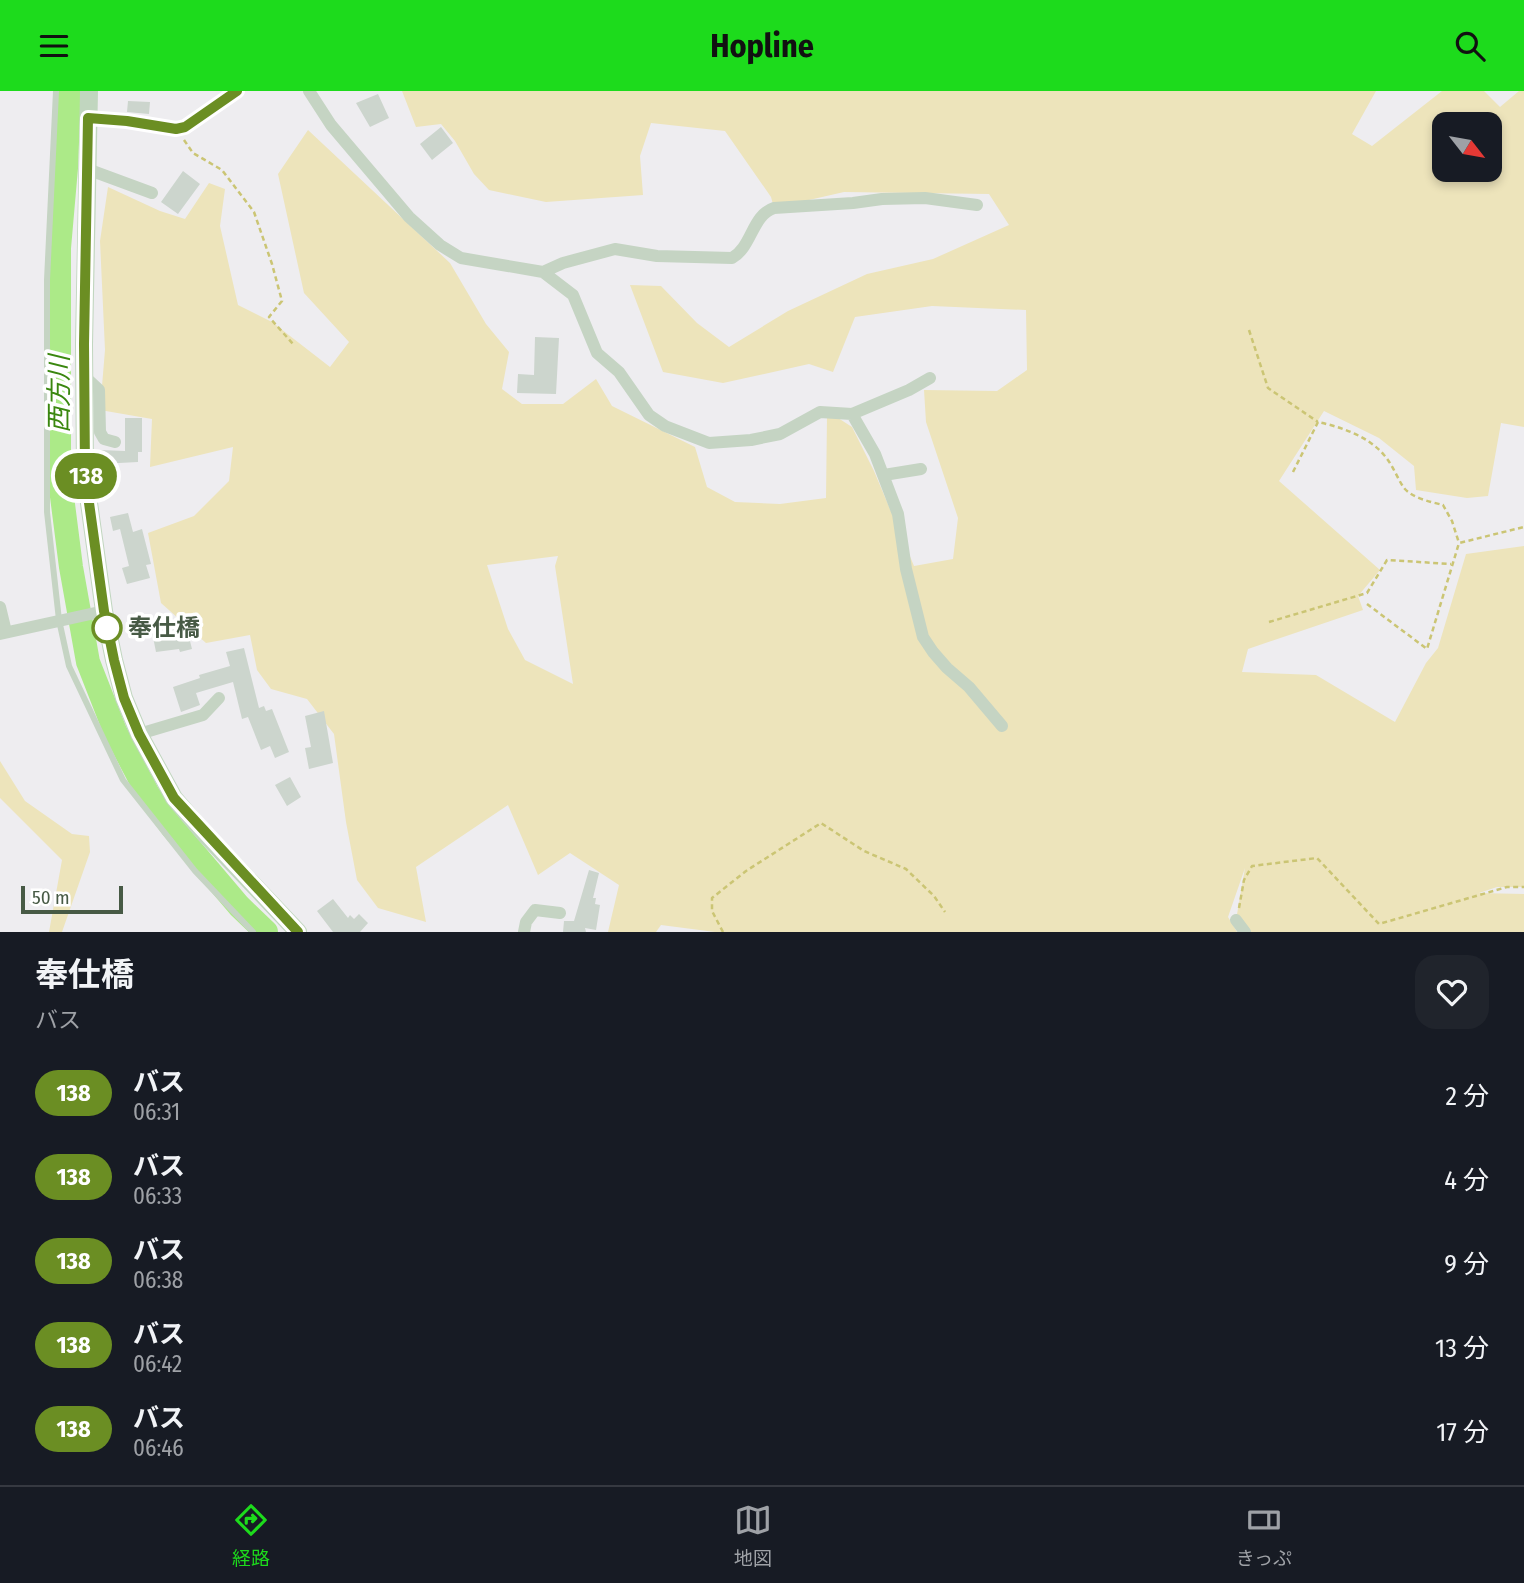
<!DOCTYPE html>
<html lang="ja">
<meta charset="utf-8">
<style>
:root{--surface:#171b24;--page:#20242c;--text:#f1f3f6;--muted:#9ea1a6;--line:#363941;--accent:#1ddb1c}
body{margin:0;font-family:"Fira Sans Condensed","Noto Sans JP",sans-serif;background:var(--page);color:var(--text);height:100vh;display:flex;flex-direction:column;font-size:26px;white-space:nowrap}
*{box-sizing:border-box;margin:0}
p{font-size:23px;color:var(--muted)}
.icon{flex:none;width:38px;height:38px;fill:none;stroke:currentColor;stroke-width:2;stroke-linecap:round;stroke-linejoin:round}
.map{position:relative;height:841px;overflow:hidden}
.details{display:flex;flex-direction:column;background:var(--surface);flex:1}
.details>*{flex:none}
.badge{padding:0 14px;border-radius:23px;font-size:24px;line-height:46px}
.needle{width:46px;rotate:121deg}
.tools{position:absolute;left:1432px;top:21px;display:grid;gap:14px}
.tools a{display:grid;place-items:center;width:70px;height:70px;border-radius:14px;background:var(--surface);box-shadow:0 4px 10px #0003;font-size:35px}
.scale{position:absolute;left:21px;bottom:18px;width:102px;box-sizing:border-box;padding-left:7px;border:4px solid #475a45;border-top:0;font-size:19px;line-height:24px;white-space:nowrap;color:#475a45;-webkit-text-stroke:5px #fff;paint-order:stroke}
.map>.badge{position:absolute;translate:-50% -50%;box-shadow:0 0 0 4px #fff}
.round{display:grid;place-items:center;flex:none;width:74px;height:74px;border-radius:21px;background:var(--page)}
.summary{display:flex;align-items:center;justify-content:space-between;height:119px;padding:0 35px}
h1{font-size:33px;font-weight:700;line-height:52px}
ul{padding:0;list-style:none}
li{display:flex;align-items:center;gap:21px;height:84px;padding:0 35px}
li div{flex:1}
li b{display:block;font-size:26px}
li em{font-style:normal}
li .badge{min-width:77px;font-weight:700;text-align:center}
header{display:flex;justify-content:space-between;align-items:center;height:91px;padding:0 35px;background:var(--accent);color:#111;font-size:32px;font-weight:700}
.dock{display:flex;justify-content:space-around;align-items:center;height:98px;border-top:2px solid var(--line);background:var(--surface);font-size:19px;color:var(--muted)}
.dock a{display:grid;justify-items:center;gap:4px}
.dock .active{color:var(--accent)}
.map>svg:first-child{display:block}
</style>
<header><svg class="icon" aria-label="menu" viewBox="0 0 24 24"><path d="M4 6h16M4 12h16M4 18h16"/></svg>Hopline<svg class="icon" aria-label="search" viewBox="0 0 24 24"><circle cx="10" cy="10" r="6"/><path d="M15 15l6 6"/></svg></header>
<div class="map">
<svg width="1524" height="841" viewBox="0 0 1524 841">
<rect width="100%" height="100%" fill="#eeedf0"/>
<path fill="#ede4bb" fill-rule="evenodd" d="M402,0H1376L1352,43L1372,55L1442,0H1484L1500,16L1519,0H1524V336L1501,332L1488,405L1467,407L1416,399L1414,375L1379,347L1324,320L1279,390L1380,479L1358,505L1363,519L1248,558L1242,581L1316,584L1395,631L1426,572L1438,557L1466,463L1524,455V796H1497L1479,802L1524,803V841H1246L1236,829L1245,777L1228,826L1237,841H715L661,834L656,841H608L619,794L570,762L538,784L508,714L416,776L426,831L378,817L357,789L346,731L334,643L307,608L271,598L257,579L250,544L206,552L161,512L148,442L194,425L229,390L233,356L150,376L152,328L100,319L105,259L100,150L108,96L160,120L185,128L209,92L225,98L220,135L238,214L272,231L330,276L349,251L304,202L278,83L308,39L450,172L486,233L509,261L502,298L522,313H563L596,288L612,315L695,356L707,396L735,411L780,413L826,407L827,326L835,325L852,336L874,380L914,475L953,468L958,427L926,331L924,299L997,300L1027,279L1026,219L932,215L855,226L833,281L809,273L723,292L663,281L630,194L661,195L697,232L729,256L788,220L867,183L933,168L1009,134L989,103L844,101L774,117L771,106L725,40L651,32L640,65L643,104L546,111L489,99L474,83L455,50L441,33L416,36ZM1444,33H1489V79H1444ZM558,465L555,475L573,593L525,569L508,538L487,474Z
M0,670L25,710L72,743L89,745L90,761L62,841H49L62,769L0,707Z"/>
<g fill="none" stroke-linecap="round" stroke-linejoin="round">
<path stroke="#acea88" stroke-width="24" d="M69,0L66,77L59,157V382L71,476L88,571L115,640L148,703L172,736L239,815L266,841"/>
</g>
<path fill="#ccd5cd" d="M378,3L389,27L370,36L356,12Z
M128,10L150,11L149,23L127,21Z
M441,36L453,52L432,69L420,53Z
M183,80L200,93L178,123L161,111Z
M535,246L559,247L556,303L517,302L518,283L534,284Z
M125,327H142V361H138V371L100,373V359L125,360Z
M128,422L133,441L142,438L151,473L146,474L150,487L127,493L122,477L129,475L120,438L113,440L110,426Z
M182,529L186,547L189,546L192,558L180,561L179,558L156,561L151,536Z
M244,557L259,617L264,615L266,620L272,618L289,661L275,667L270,655L261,659L248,626L242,628L233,591L196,602L200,614L181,621L173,596L200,587L199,584L230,575L226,561Z
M324,620L333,672L309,678L305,657L311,656L305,625Z
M290,686L301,706L287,715L275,694Z
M589,779L599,782L593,807H596L595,813L600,814L596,839L585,837L586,841H563L564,830H574Z
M333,808L348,827L350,824L354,828L359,823L368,832L360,841H333L317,820Z"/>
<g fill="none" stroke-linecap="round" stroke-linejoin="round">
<path stroke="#cbc574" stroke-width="2.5" stroke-dasharray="5 3.5" stroke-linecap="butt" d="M184,49L193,62L222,79L254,121L272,173L282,210L269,226L293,253
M1249,239L1268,297L1318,331
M1293,381L1318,331C1341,336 1368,345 1384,364C1393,374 1397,387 1404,397C1412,407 1431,411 1443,414L1452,430L1459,452
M1367,513L1427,558L1459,452L1524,436
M1269,531L1367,502L1387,469L1451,473
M1239,817L1244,789L1252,775L1317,767L1379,833L1507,796H1524
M723,841L712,820V807L746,780L821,732L864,760L906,778L934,805L945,821"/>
<path stroke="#c5d4c3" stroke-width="6" d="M56,0L47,189V421L59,529L69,575L123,689L195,780L253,841"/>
<path stroke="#c5d4c3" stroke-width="12" d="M309,0L331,34L409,126L440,154L461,167L543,181L573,204L597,262L619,281L649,324L665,335L709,352L751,349L780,343L820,321L852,323L875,363L898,423L906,478L923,546L933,561L947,577L969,596L1002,635
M87,27L127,30L175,38L185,36L237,0
M87,78L152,102
M543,181L563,172L615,158L657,165L732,167C752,156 752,124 774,117L853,112L882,108L925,107L977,114
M85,286L99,299L100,341L104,348L115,351
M852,323L909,299L930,287
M884,384L921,378
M0,516L6,541
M0,543L95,522
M139,643L203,624L219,607
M1236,829L1245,841
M524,841L526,831L535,819L560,822"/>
<path stroke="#c1d6bf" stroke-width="18" d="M89,0L84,253L85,383L104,520L114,569L124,607L139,643L174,707L204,742L298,841"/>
</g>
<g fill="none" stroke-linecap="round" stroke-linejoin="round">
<defs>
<path id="line" d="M237,0L185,36L176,38L127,30L88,27L84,253L85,383L104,520L114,569L124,607L139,643L174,707L298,841"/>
</defs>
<use href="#line" stroke="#fff" stroke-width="16"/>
<use href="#line" stroke="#6b8e23" stroke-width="10"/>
</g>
<circle fill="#fff" stroke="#6b8e23" stroke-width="3.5" cx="107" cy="537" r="14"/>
<g text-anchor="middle" stroke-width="7" stroke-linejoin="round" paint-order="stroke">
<g font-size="24" font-weight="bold" fill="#475a45" stroke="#fff" text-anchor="start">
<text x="128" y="545">奉仕橋</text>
</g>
<g font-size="26" font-style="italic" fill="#3a870f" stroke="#fff">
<text transform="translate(59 303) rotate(-90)" y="9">西方川</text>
</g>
</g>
</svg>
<div class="tools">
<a><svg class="needle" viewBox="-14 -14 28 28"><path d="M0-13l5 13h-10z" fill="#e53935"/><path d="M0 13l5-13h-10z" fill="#9ea1a6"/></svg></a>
</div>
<div class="scale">50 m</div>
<b class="badge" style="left:86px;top:385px;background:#6b8e23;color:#fff">138</b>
</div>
<section class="details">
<div class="summary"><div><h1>奉仕橋</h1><p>バス</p></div><a class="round"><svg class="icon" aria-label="heart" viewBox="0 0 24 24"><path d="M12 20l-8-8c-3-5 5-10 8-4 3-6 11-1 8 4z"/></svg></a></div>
<ul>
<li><span class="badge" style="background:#6b8e23;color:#fff">138</span><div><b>バス</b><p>06:31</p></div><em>2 分</em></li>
<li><span class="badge" style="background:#6b8e23;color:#fff">138</span><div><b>バス</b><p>06:33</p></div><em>4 分</em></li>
<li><span class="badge" style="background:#6b8e23;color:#fff">138</span><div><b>バス</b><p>06:38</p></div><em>9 分</em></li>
<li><span class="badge" style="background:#6b8e23;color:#fff">138</span><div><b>バス</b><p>06:42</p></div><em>13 分</em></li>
<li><span class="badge" style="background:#6b8e23;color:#fff">138</span><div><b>バス</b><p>06:46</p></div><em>17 分</em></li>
</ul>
</section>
<nav class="dock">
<a class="active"><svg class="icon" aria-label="directions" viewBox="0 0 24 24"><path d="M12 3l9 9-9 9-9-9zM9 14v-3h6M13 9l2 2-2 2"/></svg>経路</a>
<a><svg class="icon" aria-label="map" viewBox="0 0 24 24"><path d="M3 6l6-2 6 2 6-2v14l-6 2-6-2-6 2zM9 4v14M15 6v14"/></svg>地図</a>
<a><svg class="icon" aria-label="tickets" viewBox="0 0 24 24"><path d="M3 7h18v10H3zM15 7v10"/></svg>きっぷ</a>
</nav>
